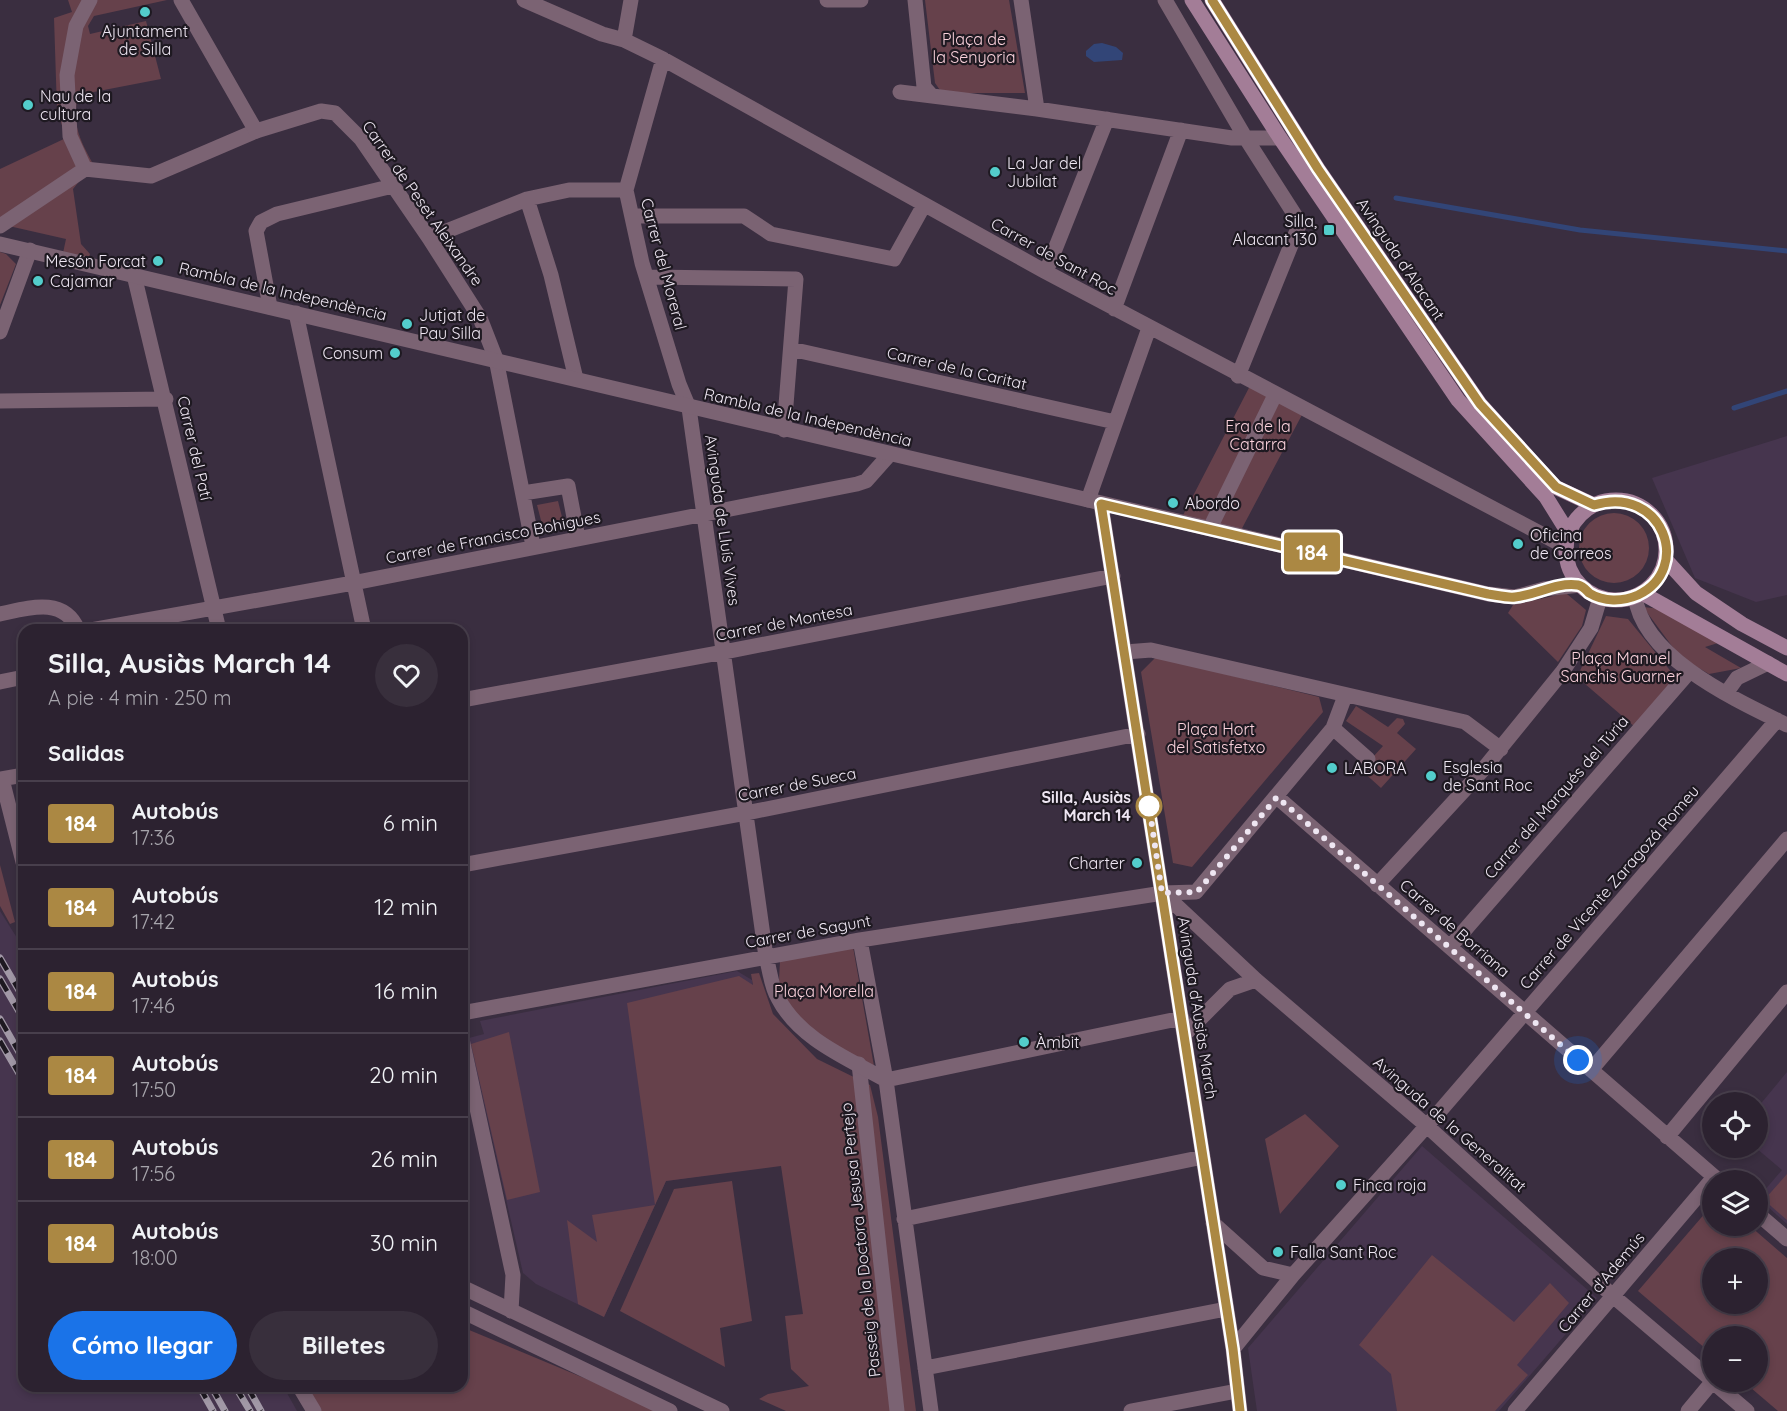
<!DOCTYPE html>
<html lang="es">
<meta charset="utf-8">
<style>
:root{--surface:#2c2230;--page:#382f3c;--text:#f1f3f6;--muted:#a6a4ab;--line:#483f4c;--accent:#1a73e8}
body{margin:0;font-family:Quicksand,sans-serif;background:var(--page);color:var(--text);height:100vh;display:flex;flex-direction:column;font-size:22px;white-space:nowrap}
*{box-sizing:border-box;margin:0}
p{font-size:20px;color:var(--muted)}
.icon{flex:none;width:33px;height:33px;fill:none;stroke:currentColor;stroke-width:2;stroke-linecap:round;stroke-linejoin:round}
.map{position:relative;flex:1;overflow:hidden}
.panel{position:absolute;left:18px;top:624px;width:450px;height:768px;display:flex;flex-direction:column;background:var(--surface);border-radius:18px;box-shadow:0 3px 9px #0003,0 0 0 2px var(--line)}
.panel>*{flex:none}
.badge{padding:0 12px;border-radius:4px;font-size:21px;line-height:39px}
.buttons{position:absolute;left:1702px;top:1092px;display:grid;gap:12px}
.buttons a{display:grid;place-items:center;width:66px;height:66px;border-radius:50%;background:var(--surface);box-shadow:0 3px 9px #0003,0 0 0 2px var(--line);font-size:30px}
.you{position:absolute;width:30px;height:30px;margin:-15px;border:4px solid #fff;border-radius:50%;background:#1a73e8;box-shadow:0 0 0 9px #1a73e833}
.map>.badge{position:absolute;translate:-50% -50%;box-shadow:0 0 0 3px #fff}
h2{padding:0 30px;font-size:22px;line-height:54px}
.round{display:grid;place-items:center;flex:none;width:63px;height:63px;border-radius:32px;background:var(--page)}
.summary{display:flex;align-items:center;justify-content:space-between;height:102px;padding:0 30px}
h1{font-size:28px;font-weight:700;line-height:45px}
.primary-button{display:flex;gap:12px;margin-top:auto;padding:12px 30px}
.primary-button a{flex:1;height:69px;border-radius:36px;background:var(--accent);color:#fff;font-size:24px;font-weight:700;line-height:69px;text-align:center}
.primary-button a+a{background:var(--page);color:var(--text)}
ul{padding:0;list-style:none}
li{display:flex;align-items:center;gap:18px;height:84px;padding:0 30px;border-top:2px solid var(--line)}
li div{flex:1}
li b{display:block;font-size:22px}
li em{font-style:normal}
li .badge{min-width:66px;font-weight:700;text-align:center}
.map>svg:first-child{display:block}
</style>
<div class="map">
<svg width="1787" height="1411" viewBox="0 0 1787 1411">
<rect width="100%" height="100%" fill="#3a2e40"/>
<path fill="#46354e" d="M1787,436V595L1756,602L1695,578L1652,478Z
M0,911L24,949V1386H283L297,1411H0Z
M737,971L752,980L781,1165L666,1181L604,1317L536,1284L523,1273L469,1038L484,1034L480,1021Z
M1787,1072V1224L1758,1198L1782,1170L1756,1148L1758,1107Z
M1422,1146L1597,1298L1499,1411H1257L1248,1348Z"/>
<path fill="#66414b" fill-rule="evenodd" d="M68,0H167L94,16L88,26L90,34L146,21L161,79L78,95C72,125 79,138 93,164L73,189L81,244L90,254L89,258L63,253L66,239L0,224V169L66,138L57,110L54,18L72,12Z
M925,0H1009L1025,93H942L935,83Z
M0,252L6,254L16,264L0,305Z
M1252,382L1304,411L1239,534L1180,521Z
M558,501L564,525L543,528L537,505Z
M1579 548a35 35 0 1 1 70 0a35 35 0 1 1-70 0Z
M1562,594H1567L1586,610L1582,626L1558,662L1508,613L1513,605Z
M1643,607L1662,609L1718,643L1705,647L1741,668L1709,674L1680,657Z
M1606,616L1628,619L1673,674L1671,686L1635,727L1577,677Z
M1156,657L1319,697L1323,712L1192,867L1173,863L1141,672Z
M1356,706L1388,727L1397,718L1403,719L1405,724L1397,733L1416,749L1381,788L1361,770L1383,746L1346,721Z
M0,865L15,922L10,924L0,906Z
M853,947L874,1066C846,1050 789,1025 780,992C778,982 780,969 780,959Z
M759,973L773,1014L817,1059L870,1085L878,1117L916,1411H786L759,1399L768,1394L809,1386L791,1369L785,1316L803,1314L781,1166L666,1181L604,1317L578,1304L567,1220L597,1242L592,1215L655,1205L627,1003L739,976L753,985L751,974Z
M509,1032L540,1192L507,1200L471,1044Z
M1305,1114L1339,1146L1280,1214L1265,1139Z
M1787,1174V1220L1764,1200Z
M732,1181L752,1321L720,1328L725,1367L620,1311L674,1189Z
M1713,1204V1226H1750L1787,1258V1411H1778L1744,1382H1758V1336H1713V1355L1638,1291ZM1713,1258H1758V1304H1713Z
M1432,1255L1514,1322L1550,1283L1569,1303L1517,1365L1528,1375L1495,1411H1397L1391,1374L1359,1345Z
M462,1327L663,1411H320L305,1386H462Z"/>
<path fill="#324577" d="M1102,43L1116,47L1123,53L1122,60L1094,62L1086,56V51L1094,44Z"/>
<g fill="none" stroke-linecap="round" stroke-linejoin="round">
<path stroke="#324577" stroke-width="5" d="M1396,198L1580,230L1787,251
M1734,408L1787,391"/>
<path stroke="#7b6373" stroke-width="15" d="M85,169L151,176L256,131
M85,169L70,136L67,75L76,26L90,0
M0,226L85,169
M1210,528L1275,395
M859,1064L897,1411
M299,1386L314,1411
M1131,1411L1237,1391"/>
<path stroke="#7b6373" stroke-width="15" d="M181,0L256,131L321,111L335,113L361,139L429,238L480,318L496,359L533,546
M524,0L602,34L624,40L663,59L1044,271L1566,547
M827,0H861
M915,0L924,87L932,96
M1165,0L1245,137L1300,223L1238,376
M624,40L631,0
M663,59L626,190L642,263L679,384L689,408L766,957C770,970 771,987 778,998C799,1039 847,1058 886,1080
M900,92L1037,109L1021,0
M1037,109L1232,138H1280
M527,199L551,275L576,379
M632,216H744L771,234L894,259L924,205
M429,238L527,199L569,190H626
M1046,272L1107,119
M134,275L219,630
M647,277L796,279L784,430
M270,307L256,231L261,222L277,214L393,186
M1114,309L1181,130
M296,313L364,630
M0,332L30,250
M791,349L1115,422
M0,401L166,399
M523,493L568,486L578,538
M1088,500L1149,328
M1101,504L1233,1349L1240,1411
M1635,596C1643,658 1736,700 1787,725
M0,614C28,608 64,596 78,630
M91,630L353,583L857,484L866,481L890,454
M1125,652L1151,650L1465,722L1501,749
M0,682L24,677
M1727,692L1737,678L1768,663
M462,700L724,652L1113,576
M1333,728L1368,759
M0,779L24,775
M2,779L24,866
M1277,797L1718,1180
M462,865L746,813L1138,734
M1377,885L1481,772L1563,671L1591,628L1600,598
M1163,893L1256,980L1427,1126L1613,1296L1713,1381
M860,940L886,1080L931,1411
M1450,947L1690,671
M462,1013L860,940L1163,893L1196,892L1333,728L1345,696
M1184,1035L1230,989L1256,980
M462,1039L513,1275L511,1311
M1591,1070L1787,839
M886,1080L1182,1018
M1667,1137L1787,992
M1758,1214L1787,1239
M904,1219L1203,1157
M1213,1223L1263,1268L1293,1275
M462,1287L722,1411
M462,1311L670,1411
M1233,1349L1293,1275L1440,1111L1777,720
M925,1368L1226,1309
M1713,1382L1747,1411
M1515,1411L1714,1177
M1688,1411L1713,1381"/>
<path stroke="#7b6373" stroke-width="15" d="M0,244L1488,594L1515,597L1544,589L1580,585"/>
<path stroke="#a37d97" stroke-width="15" d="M1192,0L1280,138L1458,400L1546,497L1569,534
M1212,0L1318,169L1480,404L1555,487L1594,505
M1566 550a50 50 0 1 1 100 0a50 50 0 1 1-100 0Z
M1665,559L1696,593L1742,624L1787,648
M1642,593L1787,674"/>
<defs>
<path id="rail" d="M0,958L24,999
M0,979L24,1020
M0,1019L24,1061
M0,1041L24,1082
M199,1386L213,1411
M211,1386L225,1411
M235,1386L250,1411
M247,1386L261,1411"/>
</defs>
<use href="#rail" stroke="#a198a6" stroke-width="7"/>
<use href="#rail" stroke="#1e1921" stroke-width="4.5" stroke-dasharray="14" stroke-linecap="butt"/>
</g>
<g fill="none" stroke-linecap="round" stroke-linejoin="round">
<defs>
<path id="line" d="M1212,0L1318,169L1480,404L1556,487L1594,505C1663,484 1693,569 1638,595C1622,602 1604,602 1589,593C1586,590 1583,586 1578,585C1556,582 1536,595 1515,597C1507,598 1496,595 1488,594L1101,504L1233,1349L1240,1411"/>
</defs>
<use href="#line" stroke="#fff" stroke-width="14"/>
<use href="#line" stroke="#ab8843" stroke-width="9"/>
<path stroke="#eee6f2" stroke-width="6" stroke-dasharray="0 10.8" d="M1149,806L1148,799L1162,893L1197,892L1277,797L1578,1060"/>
</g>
<g fill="#53cdcb" stroke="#1e1921" stroke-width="2">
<circle cx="145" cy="12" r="6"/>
<circle cx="28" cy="105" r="6"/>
<circle cx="995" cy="172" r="6"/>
<rect x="1323" y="224" width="12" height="12" rx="3"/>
<circle cx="158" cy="261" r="6"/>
<circle cx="38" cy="281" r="6"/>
<circle cx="407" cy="324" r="6"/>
<circle cx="395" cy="353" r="6"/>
<circle cx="1173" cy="503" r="6"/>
<circle cx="1518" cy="544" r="6"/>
<circle cx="1332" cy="768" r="6"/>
<circle cx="1431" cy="776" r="6"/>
<circle cx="1137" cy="863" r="6"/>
<circle cx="1024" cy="1042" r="6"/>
<circle cx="1341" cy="1185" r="6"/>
<circle cx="1278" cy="1252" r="6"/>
</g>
<circle fill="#fff" stroke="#ab8843" stroke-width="3" cx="1149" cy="806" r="12"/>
<g text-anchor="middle" stroke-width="4.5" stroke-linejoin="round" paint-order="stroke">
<g font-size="16" fill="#eee6f2" stroke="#1e1921" text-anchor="start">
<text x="145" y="37" text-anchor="middle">Ajuntament<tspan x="145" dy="18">de Silla</tspan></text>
<text x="40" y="102">Nau de la<tspan x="40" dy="18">cultura</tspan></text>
<text x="1007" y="169">La Jar del<tspan x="1007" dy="18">Jubilat</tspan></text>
<text x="1317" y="227" text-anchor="end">Silla,<tspan x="1317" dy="18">Alacant 130</tspan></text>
<text x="146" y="267" text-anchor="end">Mesón Forcat</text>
<text x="50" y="287">Cajamar</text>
<text x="419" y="321">Jutjat de<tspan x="419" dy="18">Pau Silla</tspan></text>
<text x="383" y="359" text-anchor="end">Consum</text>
<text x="1185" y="509">Abordo</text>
<text x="1530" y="541">Oficina<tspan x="1530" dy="18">de Correos</tspan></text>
<text x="1443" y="773">Esglesia<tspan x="1443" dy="18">de Sant Roc</tspan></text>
<text x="1344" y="774">LABORA</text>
<text x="1125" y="869" text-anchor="end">Charter</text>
<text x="1036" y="1048">Àmbit</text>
<text x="1353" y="1191">Finca roja</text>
<text x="1290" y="1258">Falla Sant Roc</text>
</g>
<g font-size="16" fill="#fad1db" stroke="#1e1921">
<text x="974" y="45">Plaça de<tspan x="974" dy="18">la Senyoria</tspan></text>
<text x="1258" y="432">Era de la<tspan x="1258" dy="18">Catarra</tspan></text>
<text x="1621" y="664">Plaça Manuel<tspan x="1621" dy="18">Sanchis Guarner</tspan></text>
<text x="1216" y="735">Plaça Hort<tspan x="1216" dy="18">del Satisfetxo</tspan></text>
<text x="824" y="997">Plaça Morella</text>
</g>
<g font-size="16" fill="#eee6f2" stroke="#1e1921">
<text transform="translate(423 203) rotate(55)" y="6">Carrer de Peset Aleixandre</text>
<text transform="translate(1054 256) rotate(29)" y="6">Carrer de Sant Roc</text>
<text transform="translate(1401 259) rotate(56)" y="6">Avinguda d'Alacant</text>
<text transform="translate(664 264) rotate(75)" y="6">Carrer del Moreral</text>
<text transform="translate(283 291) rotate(13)" y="6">Rambla de la Independència</text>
<text transform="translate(957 368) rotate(13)" y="6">Carrer de la Caritat</text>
<text transform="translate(808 417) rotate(13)" y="6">Rambla de la Independència</text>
<text transform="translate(195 448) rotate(77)" y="6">Carrer del Patí</text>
<text transform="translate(723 520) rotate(82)" y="6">Avinguda de Lluís Vives</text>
<text transform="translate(493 537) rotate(-11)" y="6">Carrer de Francisco Bohigues</text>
<text transform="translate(784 622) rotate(-11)" y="6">Carrer de Montesa</text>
<text transform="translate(797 784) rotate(-11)" y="6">Carrer de Sueca</text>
<text transform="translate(1556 797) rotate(-49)" y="6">Carrer del Marqués del Túria</text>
<text transform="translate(1609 887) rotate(-49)" y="6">Carrer de Vicente Zaragozá Romeu</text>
<text transform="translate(1455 928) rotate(41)" y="6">Carrer de Borriana</text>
<text transform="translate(808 931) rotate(-10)" y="6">Carrer de Sagunt</text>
<text transform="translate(1198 1008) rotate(81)" y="6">Avinguda d'Ausiàs March</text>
<text transform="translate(1450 1124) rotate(41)" y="6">Avinguda de la Generalitat</text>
<text transform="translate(860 1240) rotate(-96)" y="6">Passeig de la Doctora Jesusa Pertejo</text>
<text transform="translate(1601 1282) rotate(-50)" y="6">Carrer d'Ademús</text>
</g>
<g font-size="16" font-weight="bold" fill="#eee6f2" stroke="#1e1921" text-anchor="end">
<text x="1131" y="803">Silla, Ausiàs<tspan x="1131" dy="18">March 14</tspan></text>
</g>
</g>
</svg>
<div class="buttons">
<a><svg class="icon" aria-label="locate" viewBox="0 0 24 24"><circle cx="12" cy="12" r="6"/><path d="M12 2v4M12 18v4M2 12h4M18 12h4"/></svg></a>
<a><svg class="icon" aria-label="layers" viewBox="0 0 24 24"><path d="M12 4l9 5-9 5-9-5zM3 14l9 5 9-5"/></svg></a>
<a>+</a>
<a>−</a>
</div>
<div class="you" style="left:1578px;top:1060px"></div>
<b class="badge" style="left:1312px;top:552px;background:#ab8843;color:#fff">184</b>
<section class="panel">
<div class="summary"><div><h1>Silla, Ausiàs March 14</h1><p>A pie · 4 min · 250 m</p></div><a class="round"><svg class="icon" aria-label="heart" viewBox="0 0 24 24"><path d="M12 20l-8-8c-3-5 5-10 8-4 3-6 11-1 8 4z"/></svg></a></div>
<h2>Salidas</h2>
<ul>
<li><span class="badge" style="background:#ab8843;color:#fff">184</span><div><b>Autobús</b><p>17:36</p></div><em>6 min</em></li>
<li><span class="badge" style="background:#ab8843;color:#fff">184</span><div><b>Autobús</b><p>17:42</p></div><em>12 min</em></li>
<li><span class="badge" style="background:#ab8843;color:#fff">184</span><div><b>Autobús</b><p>17:46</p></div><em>16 min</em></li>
<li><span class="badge" style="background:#ab8843;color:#fff">184</span><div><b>Autobús</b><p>17:50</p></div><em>20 min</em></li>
<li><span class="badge" style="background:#ab8843;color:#fff">184</span><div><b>Autobús</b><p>17:56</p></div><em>26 min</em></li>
<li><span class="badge" style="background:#ab8843;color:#fff">184</span><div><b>Autobús</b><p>18:00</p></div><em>30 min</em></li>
</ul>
<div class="primary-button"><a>Cómo llegar</a><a>Billetes</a></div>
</section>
</div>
